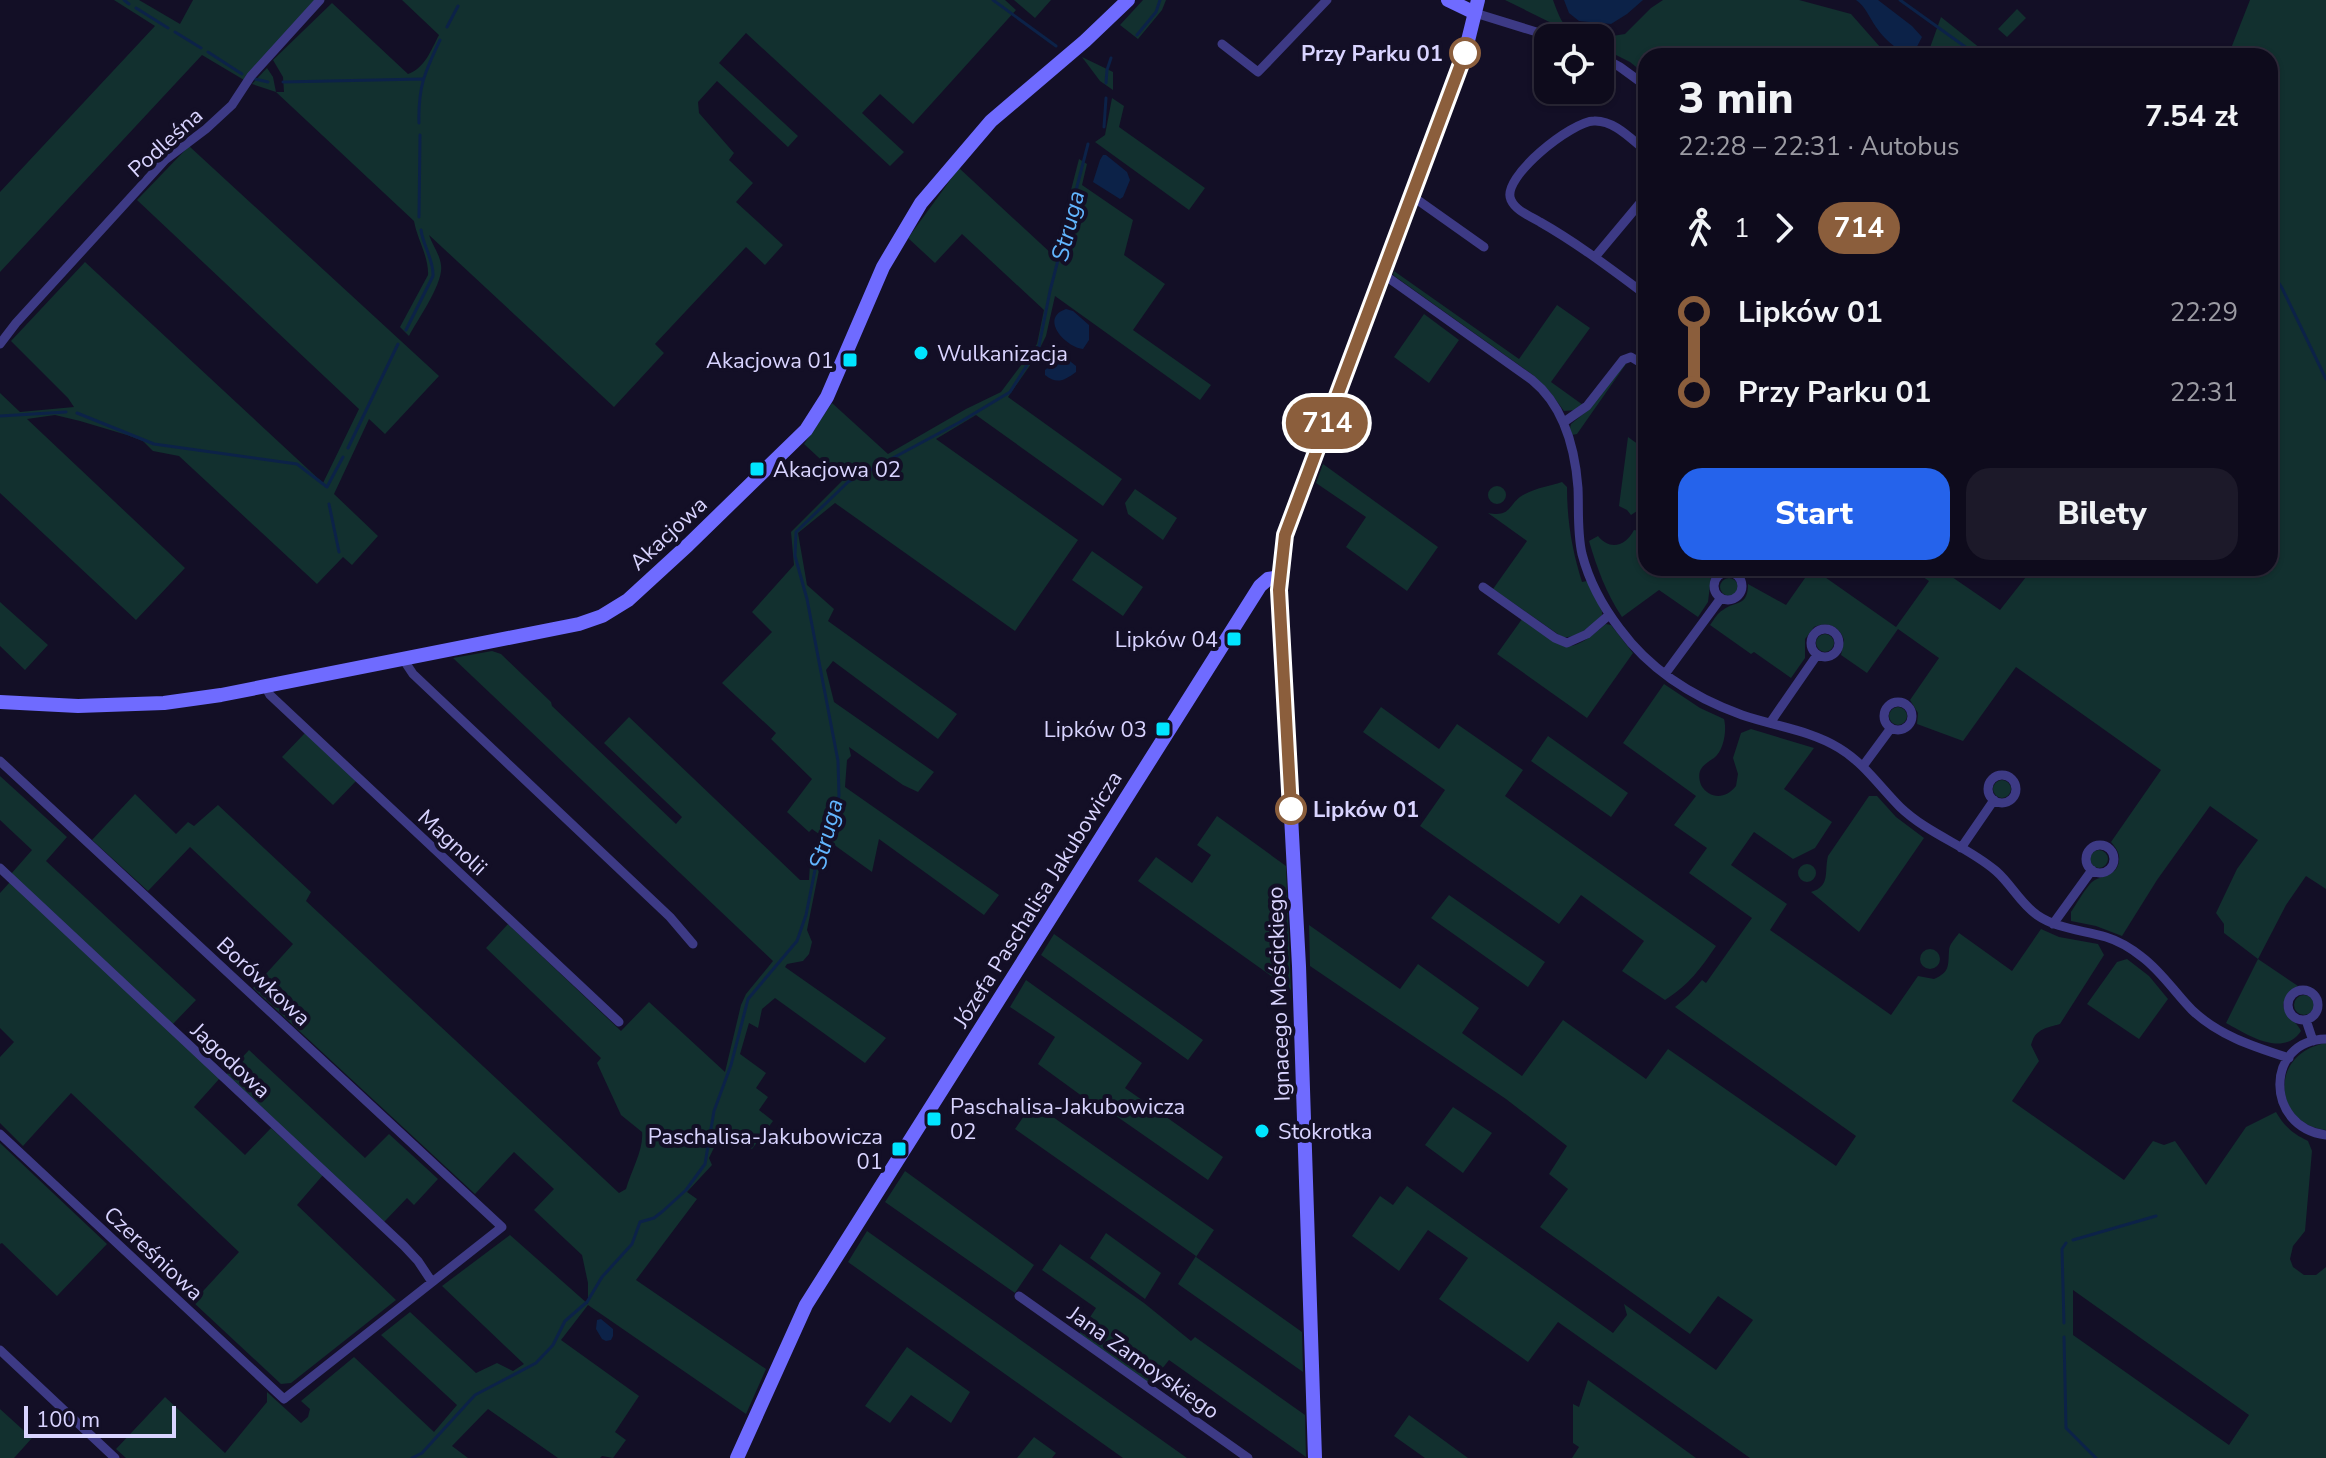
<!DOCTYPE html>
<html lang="pl">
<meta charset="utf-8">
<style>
:root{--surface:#0e0b1c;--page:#1c1929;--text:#f1f3f6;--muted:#9b9ba3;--line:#2e2b3b;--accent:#2563eb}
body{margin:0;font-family:"Nunito Sans",sans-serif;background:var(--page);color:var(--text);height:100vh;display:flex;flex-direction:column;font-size:30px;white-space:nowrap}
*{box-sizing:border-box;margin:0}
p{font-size:26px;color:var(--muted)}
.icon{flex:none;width:44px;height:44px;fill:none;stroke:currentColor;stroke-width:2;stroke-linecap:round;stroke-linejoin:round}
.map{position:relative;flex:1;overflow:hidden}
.sheet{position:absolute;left:1638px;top:48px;width:640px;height:528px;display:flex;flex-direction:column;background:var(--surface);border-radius:24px;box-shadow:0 2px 6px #0004,0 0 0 2px var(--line)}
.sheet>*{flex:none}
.badge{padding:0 16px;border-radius:26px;font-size:28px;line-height:52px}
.tools{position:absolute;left:1534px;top:24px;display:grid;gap:16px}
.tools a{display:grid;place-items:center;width:80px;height:80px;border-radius:16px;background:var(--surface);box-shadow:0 2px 6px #0004,0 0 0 2px var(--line);font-size:40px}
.scale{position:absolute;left:24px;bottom:20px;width:152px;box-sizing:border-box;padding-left:8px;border:4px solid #d9d4ff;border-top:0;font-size:22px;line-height:28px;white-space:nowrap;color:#d9d4ff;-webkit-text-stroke:6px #130f26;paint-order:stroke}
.map>.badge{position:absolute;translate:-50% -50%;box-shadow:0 0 0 4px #fff}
.legs{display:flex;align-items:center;gap:12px;height:88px;padding:0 40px;font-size:26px}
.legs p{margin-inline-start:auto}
.summary{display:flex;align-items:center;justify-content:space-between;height:136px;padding:0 40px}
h1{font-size:44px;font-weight:800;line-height:60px}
.primary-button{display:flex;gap:16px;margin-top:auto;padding:16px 40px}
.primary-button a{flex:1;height:92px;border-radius:24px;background:var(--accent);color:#fff;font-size:32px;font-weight:800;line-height:92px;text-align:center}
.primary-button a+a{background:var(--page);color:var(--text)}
ul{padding:0 40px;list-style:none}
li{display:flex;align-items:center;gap:28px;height:80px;font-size:30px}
li i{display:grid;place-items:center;width:12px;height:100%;margin:0 10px;background:currentColor}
li i::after{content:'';width:20px;height:20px;margin:-10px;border:6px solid;border-radius:50%;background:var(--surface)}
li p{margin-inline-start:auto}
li:first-child i{background:linear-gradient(#0000 50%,currentColor 0)}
li:last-child i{background:linear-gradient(currentColor 50%,#0000 0)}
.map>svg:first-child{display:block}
</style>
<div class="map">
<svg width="2326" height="1458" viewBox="0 0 2326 1458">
<rect width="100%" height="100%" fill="#130f26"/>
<path fill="#12302f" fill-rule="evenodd" d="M114,0H139L180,24L193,0H316L244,80L202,55L0,272V192L155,26Z
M402,0H1005L1016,10L913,124L880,94L862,113L904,152L890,166L746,33L719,63L798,136L788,147L717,81L698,102L699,113L734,153L729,160L753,183L736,202L783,245L765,265L746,247L655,344L664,353L614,407L429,235C432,244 440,255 441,265C444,283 418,319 409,336L400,327L428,275C429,257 417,239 414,221L276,92L252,84L267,68L273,77L276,92H284L283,77L273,60L332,3L408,74C425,68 431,50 439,35Z
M1014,0H1051L1035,18Z
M1143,0H1166L1162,10L1138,39L1120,25Z
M1505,0H1553C1563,28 1567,34 1598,38H1582Z
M1663,0H1799L1851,14L1888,56H1646V75L1630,62L1600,47V38L1625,34L1651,8Z
M2250,0H2326V889L2306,876L2286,905L2258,959L2298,986L2288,993L2283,1005C2286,1018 2296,1020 2301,1031C2283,1058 2248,1035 2226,1023L2258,959L2224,933V924L2216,913L2237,869L2258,840L2210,806L2157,880L2122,936L2096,926L2071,921V912C2077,903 2083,892 2090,884C2099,874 2118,878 2119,860C2120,853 2116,848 2111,842L2161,770L2016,667L1963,741L1917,724L1918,713L1910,700L1939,658L1898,629L1867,673L1841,655L1844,640C1840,626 1827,621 1814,627L1805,639V658L1791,678L1754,652L1751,654L1710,625C1714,620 1717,613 1723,610C1736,600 1748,607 1748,584L1786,605L1812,568L1896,627L1929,581L1910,568H1939L2000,610L2033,568H2270V56H2228Z
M2017,9L2026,18L2007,37L1998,29Z
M1941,17L1990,56H1927Z
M1082,57L1113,72V90L1100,81Z
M1112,98L1124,106L1119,127L1205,188L1189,210L1095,142L1105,135Z
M189,146L439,376L385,434L369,419L334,494L378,536L352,565L343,557L317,584L179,456L153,451L143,441L127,435L80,421L55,415L27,419L185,568L136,620L0,493V393L20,412L74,407L68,398L11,341L85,262L323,483L359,409L137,200Z
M1079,159L1087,164L1082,185L1133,220L1124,255L1165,284L1133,330L1211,385L1200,400L1055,296L1046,336L1035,358L1008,397L1122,479L1103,506L976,415L936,439L1078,540L1015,631L835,503L798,533L807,585L834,609L828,621L957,714L938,739L833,661L826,670L834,702L934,772L918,792L903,785L849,747L851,756L847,760L845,787L999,895L984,915L879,839L872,872L812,829L809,832L787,812L812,779L771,739L776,733L722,683L772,632L752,612L794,565L791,532L843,480L804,444L832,403L888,454L966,409L1001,392L1037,344L1044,310L962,234L935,263L908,238L959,168L1054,256Z
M1394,271L1519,359L1557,305L1590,328L1551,382L1583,405L1577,410L1564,411L1550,392L1533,375L1393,275Z
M1424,314L1459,340L1429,383L1394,357Z
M1622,364H1626L1577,434L1572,435L1570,428L1571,424L1588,410Z
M1628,437L1646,450V505L1631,515L1627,510L1619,506Z
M1323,464L1438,547L1407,591L1346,547L1366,517L1316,483Z
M1562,482L1567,487C1567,521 1572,550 1582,582L1587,581L1602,611V615C1592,626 1576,639 1562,637L1493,589L1527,541L1488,513C1513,518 1508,502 1525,494C1536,488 1550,486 1562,482Z
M1488 495a9 9 0 1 1 18 0a9 9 0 1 1-18 0Z
M1135,489L1177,518L1163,540L1128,514L1125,503Z
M1634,530L1646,532V568H1722L1711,577L1708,602L1698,617L1659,590L1622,617C1606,593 1597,568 1589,541L1598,536C1610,551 1626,546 1634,530Z
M1092,551L1143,587L1123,616L1072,580Z
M1720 587a9 9 0 1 1 18 0a9 9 0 1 1-18 0Z
M0,602L48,645L25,670L0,646Z
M1522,619L1563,646C1579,649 1594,633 1606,624L1611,625L1633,653L1587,718L1497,654Z
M1816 643a9 9 0 1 1 18 0a9 9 0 1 1-18 0Z
M492,651L501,654L551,702L552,706L676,824L682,817L604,743L629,717L800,880H809L810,864L819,870L807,930L812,942L809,954L803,961L787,964L785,967L886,1038L865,1063L775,998L762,1009L758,1028L749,1023L740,1054L766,1073L756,1088L768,1097L759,1110L773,1121L752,1149L723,1129L709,1158L712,1165L687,1192L697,1199L636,1280L766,1369L746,1414L588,1305L561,1340L639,1396L615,1432L626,1440L613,1458L602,1456L600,1458H558L488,1409L452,1446L468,1458H126L116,1449L165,1397L225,1453L267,1402V1392L301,1423L308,1417L310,1409L301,1401L354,1357L434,1432L457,1405L381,1335L410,1312L476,1373L497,1363L513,1371L524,1364L442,1286L510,1235L588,1304V1283L582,1255L534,1210L554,1189L514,1152L475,1194L253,988L293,944L190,847L148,891L92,840L135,794L176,834L188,822L194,826L218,805L311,892L306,901L619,1193L626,1189C631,1171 644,1149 642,1132L621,1115L597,1063L601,1058L486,948L508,924L621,1031L649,1002L725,1072L741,1005L746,994L773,961L453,658Z
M1664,684L1700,708L1724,719C1727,730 1724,750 1714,758C1702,766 1696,770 1701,785C1710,800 1726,799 1736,786L1738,774L1733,758L1741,733L1751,729L1814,748L1784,789L1832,822L1815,848L1793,859L1754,832L1731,865L1787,904L1770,930L1891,1015L1918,976L1934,979C1950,972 1948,966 1949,951C1949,944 1955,939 1959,933L2012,971L2041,929L2059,937L2098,944L2104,955L2060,1024C2046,1028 2035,1029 2031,1045L2039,1061L2012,1101L2124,1180L2153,1141L2164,1145L2175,1141L2206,1185L2246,1127L2276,1112C2284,1126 2293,1134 2308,1141L2312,1151L2305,1231L2293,1246L2290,1259L2293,1267L2304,1275H2316L2326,1267V1458H1750L1558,1322L1528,1362L1439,1299L1468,1258L1428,1230L1399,1271L1352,1236L1380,1196L1393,1205L1407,1186L1613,1333L1627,1315L1624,1304L1716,1370L1753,1320L1718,1296L1690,1334L1540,1227L1568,1189L1549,1174L1567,1146L1506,1099L1310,966L1309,925L1400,989L1418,964L1479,1008L1462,1033L1522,1076L1563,1020L1646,1079L1668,1049L1836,1166L1856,1136L1675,1007L1689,995L1702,980L1706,983L1752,918L1689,873L1707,848L1674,825L1696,796L1623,743ZM2073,1290L2249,1415L2229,1445L2073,1335Z
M1889 716a9 9 0 1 1 18 0a9 9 0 1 1-18 0Z
M1381,707L1439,749L1457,724L1523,770L1505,796L1716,946C1700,969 1690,984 1665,1000L1622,971L1644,941L1581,895L1559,924L1420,826L1445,790L1363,732Z
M305,733L356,781L333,805L282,757Z
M1548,736L1628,793L1611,817L1531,761Z
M0,776L67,837L46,861L196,1000L172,1025L11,874L32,850L0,820Z
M1993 789a9 9 0 1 1 18 0a9 9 0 1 1-18 0Z
M1869,796H1877L1896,817L1924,838L1859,932L1811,892C1831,886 1824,872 1828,856Z
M1217,816L1286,866L1291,990L1138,881L1156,857L1192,883L1211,855L1197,845Z
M2090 859a9 9 0 1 1 18 0a9 9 0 1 1-18 0Z
M1798 873a9 9 0 1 1 18 0a9 9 0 1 1-18 0Z
M10,882L220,1078L194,1107L245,1155L271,1128L323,1175L297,1205L396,1300L291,1383L281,1384L193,1302L239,1252L71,1093L23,1146L0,1123V1057L14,1042L0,1028V893Z
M1449,895L1545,962L1528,987L1431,918Z
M1054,934L1203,1040L1188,1060L1041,955Z
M1920 959a10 10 0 1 1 20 0a10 10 0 1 1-20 0Z
M2127,959L2149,976L2168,999L2139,1039L2087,1004L2117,962Z
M1026,980L1142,1063L1125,1088L1223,1157L1208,1180L1099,1104L1097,1107L1038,1064L1055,1037L1010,1007Z
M2294 1005a10 10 0 1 1 20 0a10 10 0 1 1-20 0Z
M2326,1043V1130C2272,1123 2269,1053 2326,1043Z
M249,1050L365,1158L389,1134L438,1179L414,1205L407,1198L384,1222L226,1075Z
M1033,1103L1214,1230L1196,1257L1302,1332L1303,1372L1178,1284L1196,1256L1015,1129Z
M1453,1107L1492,1133L1463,1173L1425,1145Z
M0,1143L107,1244L57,1296L2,1243L0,1244Z
M905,1171L1034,1265L1015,1293L885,1202Z
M867,1231L1187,1458H1123L848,1262Z
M1106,1233L1161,1273L1145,1299L1090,1258Z
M1060,1244L1144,1303L1191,1341L1195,1337L1305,1415L1306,1457L1169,1360L1150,1384L1079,1334L1096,1308L1042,1270Z
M907,1347L970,1392L951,1423L911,1395L890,1423L865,1406Z
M1588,1380L1696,1458H1572L1579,1447L1573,1443V1404L1579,1407Z
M0,1409L32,1438L14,1458H0Z
M1409,1415L1468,1458H1425L1394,1436Z
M1034,1437L1056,1453L1052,1458H1017Z"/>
<path fill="#0c2248" d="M1564,0H1643L1627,14L1611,24L1579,21L1569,13Z
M1856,0H1878L1912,26L1922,37L1912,56C1900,53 1883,38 1876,27C1869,17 1866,7 1856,0Z
M1103,155H1106L1127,172L1130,180L1123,197L1120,199L1093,182L1100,160Z
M1066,309L1073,311L1089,325V340L1083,349C1065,347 1039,318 1066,309Z
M1060,357L1066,358L1076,366V372C1065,380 1057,385 1045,375V370Z
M601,1319L613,1329V1336L611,1340L606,1341L602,1339L596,1329L597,1320Z"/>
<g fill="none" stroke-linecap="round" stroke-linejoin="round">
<path stroke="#0c2248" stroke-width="3" d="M124,0L129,4
M993,0L1056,46
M1900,0L1978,56
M136,8L168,28
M447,27L458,6
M175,32L201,48
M1137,35L1156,12L1160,0
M208,52L242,74
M255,79L268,82
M283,82L422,79
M1106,83L1107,70L1111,58
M419,123C418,86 425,72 440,40
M1104,127L1106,98
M419,217L420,135
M2270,269L2282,288L2326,379
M406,330L433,276C434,260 423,246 421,230
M77,413L154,444L297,464L327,487L343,457
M0,416L66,412
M348,448L398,344
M329,504L339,552
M2073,1240L2156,1216
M2064,1323L2062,1249L2066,1243
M2064,1337L2066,1428L2096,1458
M412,1458L422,1453L475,1395L536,1363L553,1345L565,1321L587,1302L602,1277L632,1244L640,1222L654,1218L663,1211L686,1190L705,1164L714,1111L731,1065L748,999L797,941L806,915L819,850L839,796L838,761L807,599L795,556L796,532L848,482L960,422L1010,392L1039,346L1050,291L1088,144"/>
<path stroke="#3d3a85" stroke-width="9" d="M1475,13L1556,38
M1222,44L1258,72L1327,0
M1600,56L1620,67L1646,86
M1646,151C1631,139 1614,120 1594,121C1572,121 1500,178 1511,200C1516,211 1530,216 1540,222C1577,243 1611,269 1646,295
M1412,196L1484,247
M1595,257L1646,196
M1383,274L1532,380C1564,406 1575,448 1578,488C1579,510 1577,532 1582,554C1589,581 1603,607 1620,629C1650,670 1695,698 1742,715C1774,726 1810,730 1839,748C1864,763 1880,787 1900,807C1928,834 1967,846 1996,871C2011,884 2020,903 2037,915C2057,929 2083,930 2106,937C2119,941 2132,949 2142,957C2162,972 2175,993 2192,1010C2219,1036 2255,1047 2289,1058
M0,344L16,323L165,160L206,129L232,105L251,76L320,0
M1564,422L1587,406L1623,360L1631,357L1646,366
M1714 586a14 14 0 1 1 28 0a14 14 0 1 1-28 0Z
M1483,587L1555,638L1567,643L1587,634L1609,615
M1811 643a14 14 0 1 1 28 0a14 14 0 1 1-28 0Z
M403,659L413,674L670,917L693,944
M1665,674L1721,598
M265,686L270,695L619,1022
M1884 716a14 14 0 1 1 28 0a14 14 0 1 1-28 0Z
M1770,723L1817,655
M0,761L502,1227L284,1399L0,1134
M1863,766L1891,728
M1988 789a14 14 0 1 1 28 0a14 14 0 1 1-28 0Z
M2086 859a14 14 0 1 1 28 0a14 14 0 1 1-28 0Z
M1961,848L1994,800
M0,868L404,1246L418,1261L432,1282
M2053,924L2092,870
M2288 1005a15 15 0 1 1 30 0a15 15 0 1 1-30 0Z
M2306,1020L2313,1041
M2326,1039C2265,1040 2264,1127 2326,1135
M1019,1296L1248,1458
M0,1350L115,1458"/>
<path stroke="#6f6bff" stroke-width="14" d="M1448,0L1475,13
M0,702L78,706L164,703L221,695L579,624L602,616L628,600L688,545L806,430L827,397L883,267L921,203L991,121L1085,41L1128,0
M737,1458L806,1305L1260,586L1268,579L1280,577
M1315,1458L1299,966L1279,590L1282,550L1293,513L1463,61L1478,0"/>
</g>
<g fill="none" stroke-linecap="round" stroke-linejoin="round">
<defs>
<path id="line-1" d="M1291,809L1279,590L1285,535L1465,53"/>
</defs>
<use href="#line-1" stroke="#fff" stroke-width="18"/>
<use href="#line-1" stroke="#8b5e3c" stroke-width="12"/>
</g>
<g fill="#fff" stroke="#8b5e3c" stroke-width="4">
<circle cx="1465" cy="53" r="14"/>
<circle cx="1291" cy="809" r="14"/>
</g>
<g fill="#00e5ff" stroke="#130f26" stroke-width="3">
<circle cx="921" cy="353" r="8"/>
<rect x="842" y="352" width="16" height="16" rx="4"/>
<rect x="749" y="461" width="16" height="16" rx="4"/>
<rect x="1226" y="631" width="16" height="16" rx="4"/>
<rect x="1155" y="721" width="16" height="16" rx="4"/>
<rect x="926" y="1111" width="16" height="16" rx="4"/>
<circle cx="1262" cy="1131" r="8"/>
<rect x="891" y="1141" width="16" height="16" rx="4"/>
</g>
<g text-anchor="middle" stroke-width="8" stroke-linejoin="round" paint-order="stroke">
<g font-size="22" font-weight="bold" fill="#d9d4ff" stroke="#130f26" text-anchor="end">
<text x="1443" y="61">Przy Parku 01</text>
<text x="1313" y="817" text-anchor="start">Lipków 01</text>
</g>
<g font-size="22" fill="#d9d4ff" stroke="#130f26">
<text transform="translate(165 142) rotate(-42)" y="8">Podleśna</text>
<text transform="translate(668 533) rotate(-43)" y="8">Akacjowa</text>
<text transform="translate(453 842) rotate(43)" y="8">Magnolii</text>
<text transform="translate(1037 899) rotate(-58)" y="8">Józefa Paschalisa Jakubowicza</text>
<text transform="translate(264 981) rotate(43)" y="8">Borówkowa</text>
<text transform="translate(1278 994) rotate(-92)" y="8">Ignacego Mościckiego</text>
<text transform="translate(231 1060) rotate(43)" y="8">Jagodowa</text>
<text transform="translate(154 1253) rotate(43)" y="8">Czereśniowa</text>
<text transform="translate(1144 1362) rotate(35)" y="8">Jana Zamoyskiego</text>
</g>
<g font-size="22" fill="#d9d4ff" stroke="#130f26" text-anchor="start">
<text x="937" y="361">Wulkanizacja</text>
<text x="834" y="368" text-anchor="end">Akacjowa 01</text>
<text x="773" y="477">Akacjowa 02</text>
<text x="1218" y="647" text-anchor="end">Lipków 04</text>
<text x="1147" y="737" text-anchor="end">Lipków 03</text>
<text x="950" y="1114">Paschalisa-Jakubowicza<tspan x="950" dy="25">02</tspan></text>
<text x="1278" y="1139">Stokrotka</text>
<text x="883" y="1144" text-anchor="end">Paschalisa-Jakubowicza<tspan x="883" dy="25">01</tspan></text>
</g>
<g font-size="24" font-style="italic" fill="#62b6ff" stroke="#130f26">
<text transform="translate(1068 226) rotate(-76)" y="8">Struga</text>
<text transform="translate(826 834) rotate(-75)" y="8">Struga</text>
</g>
</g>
</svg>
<div class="tools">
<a><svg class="icon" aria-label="locate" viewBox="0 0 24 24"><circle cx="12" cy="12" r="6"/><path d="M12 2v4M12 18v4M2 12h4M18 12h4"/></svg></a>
</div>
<div class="scale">100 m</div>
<b class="badge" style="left:1327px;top:423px;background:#8b5e3c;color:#fff">714</b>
<section class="sheet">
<div class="summary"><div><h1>3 min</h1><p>22:28 – 22:31 · Autobus</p></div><b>7.54 zł</b></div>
<div class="legs"><svg class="icon" aria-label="walk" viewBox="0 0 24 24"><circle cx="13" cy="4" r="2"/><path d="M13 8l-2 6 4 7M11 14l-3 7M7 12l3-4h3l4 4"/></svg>1<svg class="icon" aria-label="forward" viewBox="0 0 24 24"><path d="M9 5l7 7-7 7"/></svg><b class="badge" style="background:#8b5e3c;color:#fff">714</b></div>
<ul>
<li><i style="color:#8b5e3c"></i><b>Lipków 01</b><p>22:29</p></li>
<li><i style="color:#8b5e3c"></i><b>Przy Parku 01</b><p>22:31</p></li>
</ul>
<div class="primary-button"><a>Start</a><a>Bilety</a></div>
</section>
</div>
